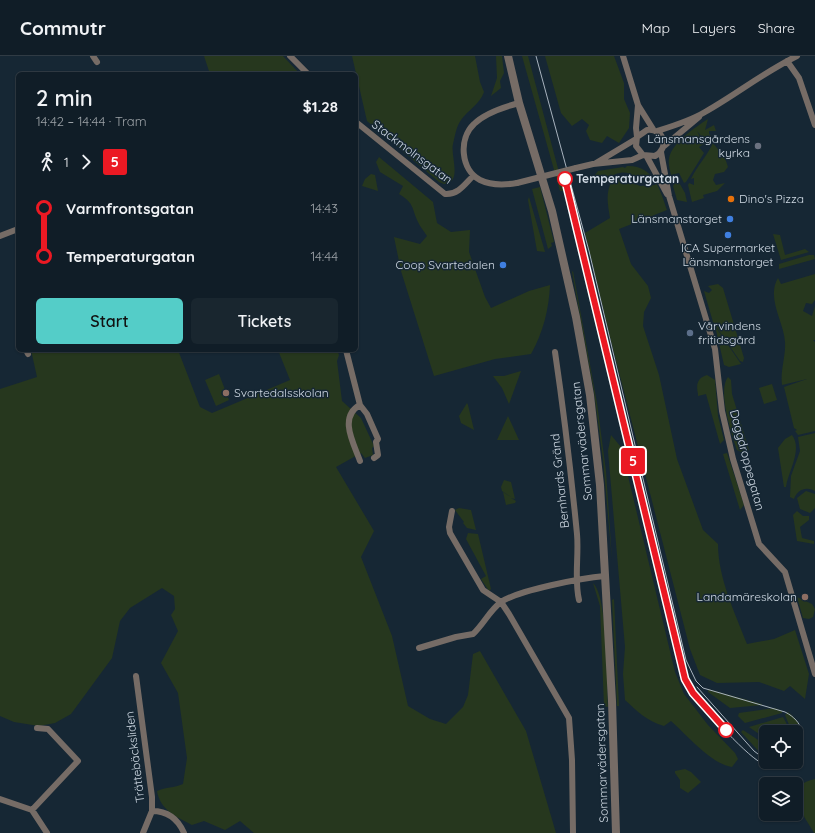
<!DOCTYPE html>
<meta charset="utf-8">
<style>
:root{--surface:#101d27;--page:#19262f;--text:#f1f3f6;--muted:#9ca2a7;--line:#303b44;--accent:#54cdc8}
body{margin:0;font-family:Quicksand,sans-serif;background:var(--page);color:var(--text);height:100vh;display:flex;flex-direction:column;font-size:15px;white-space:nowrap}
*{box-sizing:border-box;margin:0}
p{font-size:13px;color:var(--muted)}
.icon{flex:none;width:22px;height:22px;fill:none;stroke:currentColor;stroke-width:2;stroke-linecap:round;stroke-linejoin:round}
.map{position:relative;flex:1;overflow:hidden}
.drawer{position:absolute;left:16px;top:16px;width:342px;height:280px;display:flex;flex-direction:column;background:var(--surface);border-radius:6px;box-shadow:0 1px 3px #0004,0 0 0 1px var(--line)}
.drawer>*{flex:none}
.badge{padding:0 8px;border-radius:3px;font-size:14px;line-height:26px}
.controls{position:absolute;left:759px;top:669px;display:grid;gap:8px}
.controls a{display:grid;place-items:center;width:44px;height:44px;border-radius:6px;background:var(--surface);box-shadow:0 1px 3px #0004,0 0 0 1px var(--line);font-size:20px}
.map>.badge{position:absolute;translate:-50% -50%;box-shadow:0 0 0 2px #fff}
.legs{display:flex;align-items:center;gap:6px;height:44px;padding:0 20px;font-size:13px}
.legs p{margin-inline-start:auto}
.summary{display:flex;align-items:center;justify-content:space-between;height:68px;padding:0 20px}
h1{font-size:22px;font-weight:600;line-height:30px}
.cta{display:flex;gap:8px;margin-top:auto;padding:8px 20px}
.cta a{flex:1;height:46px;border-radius:6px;background:var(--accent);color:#111;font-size:16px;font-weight:600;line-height:46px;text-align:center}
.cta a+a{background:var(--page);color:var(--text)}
ul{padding:0 20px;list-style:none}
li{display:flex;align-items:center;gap:14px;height:48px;font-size:15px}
li i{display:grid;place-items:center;width:6px;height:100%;margin:0 5px;background:currentColor}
li i::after{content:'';width:10px;height:10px;margin:-5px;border:3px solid;border-radius:50%;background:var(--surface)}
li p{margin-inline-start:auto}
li:first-child i{background:linear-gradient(#0000 50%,currentColor 0)}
li:last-child i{background:linear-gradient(currentColor 50%,#0000 0)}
header{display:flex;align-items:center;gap:24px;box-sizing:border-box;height:56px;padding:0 20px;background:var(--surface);border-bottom:1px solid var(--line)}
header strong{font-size:19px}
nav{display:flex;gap:22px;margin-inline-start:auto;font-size:14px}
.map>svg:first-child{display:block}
</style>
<header>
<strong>Commutr</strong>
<nav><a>Map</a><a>Layers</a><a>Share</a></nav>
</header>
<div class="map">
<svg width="815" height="777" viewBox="0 0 815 777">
<rect width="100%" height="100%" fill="#162734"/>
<path fill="#26371e" d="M204,0H283L300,18H210Z
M352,0H475L480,26L484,36C480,48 468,54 461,64C456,71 455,80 453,88C450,99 463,127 444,128L439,126L367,65Z
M496,0H502L504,17L500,25L501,32L491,40L497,22Z
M522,0H528L564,135H560Z
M545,0H614L624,27V43L630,57L629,72L619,87L607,80L602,87L590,84L586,75L589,69L582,63L572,70L561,57Z
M708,63L705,74L714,69L716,75H709V78L713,82L711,83L701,80L697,75L701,83L706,85V87L711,86L708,90L704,88L699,91L704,97L686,126L684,127L679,117L671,119C670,114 668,108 669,103C671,87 696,71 708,63Z
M713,87L725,102L728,111L724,116L715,118L713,124L716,129L725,127L717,135L703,139L704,142L692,146L688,129L689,127L694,129V122L691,123C697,110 707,100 713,87Z
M379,101L433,146L437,167L451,176L470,174L469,196L485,241L491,252L529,235L550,229C549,253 543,277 531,298L495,303L434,320L401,215L394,181L420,188L427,180C424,175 420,171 418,166C411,151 415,148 399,138L403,130L380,116L376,106Z
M627,110C653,109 660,133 667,154L619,173L631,208L648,230L651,242L644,256L643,270L659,319L677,403L703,474L718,488C718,522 735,557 747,588L774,583L795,574L809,618L805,643L790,630L784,635L759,626L717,627L700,619L690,593L611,285L585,177L610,162C608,149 605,137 612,125L623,122L640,130L655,129L654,124C640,129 632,114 620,117C611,118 606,126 596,124L595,119L598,115L623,111L625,112Z
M371,118L375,119L378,135L362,130L365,123Z
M677,123L685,137L687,146L677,144L673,130Z
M540,131L554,186L551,187L552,190L548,193L532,133Z
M529,141L545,196L537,195L528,144Z
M773,178L780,179L785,199L805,193L809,196L781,204Z
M809,199H814L815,203L779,213V208Z
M573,215L597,347L606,415L612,504L603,404L594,336L572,216Z
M815,218V244L812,248L806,247L803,255L812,260L815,250V284H813L815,286V375L798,379L795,375L797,374L794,372L784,331L807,323L782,329C780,315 786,300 785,286C784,266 766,242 778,222L781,228Z
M718,228L723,232L744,302L743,306L740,305L713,266L704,235L709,237L712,234L708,230Z
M715,270L741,308L729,311L724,309Z
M31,294H178L200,351L212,357L290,324L278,294H337L339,299L337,305L342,345L361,362L374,390L372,392L373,399L365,402L361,397L336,411L374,475L361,501L392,580L408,650L430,663L446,668L463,651L468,639L473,598L480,595L526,675L556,777H254L240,765L225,774L204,765L192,769C177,761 160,754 157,735C166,731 174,732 183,728L187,702L178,637L161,607L178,575L171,559L175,553L174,540L162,532L130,552L120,565L112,602L71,658L55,667L39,670L14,666L0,660V333L37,321Z
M521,315L509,348L502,332L493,320H504Z
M219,318L229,344L216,350L205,324Z
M707,319L715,324L718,360L724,384L720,388L706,338L698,340V338C696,329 697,322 707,319Z
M728,321L731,324L732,338L749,394L743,397L737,394C732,379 717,335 728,321Z
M772,328L777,344L764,348L759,332Z
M467,347L468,349L474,374L461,367L459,360Z
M508,360L519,384H497Z
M815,377V435C806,430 797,434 794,443L790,441L791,420L800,395L798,381Z
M611,379L621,391L675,616L684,638L708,669L735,697L738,703L732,711C711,708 686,678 671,665L664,670C647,665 638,656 625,644L623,618L625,591L608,395Z
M792,379C803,394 788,415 786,431H784L778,392L785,383Z
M727,397L744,449L740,454L723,398Z
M504,424L511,426L515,443L511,442L516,445L515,447L506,449L503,436L511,441L502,435L501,431Z
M806,435L815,438V452L810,457L800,453L797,442Z
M459,452L471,454L476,474L467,472L463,467L464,466L455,454Z
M797,455L803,460H809V464L800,471L802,482L814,485V488L797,485L793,459Z
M468,477L478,478L491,533L489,535L481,523L486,520L466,483Z
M593,527C608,541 607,627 608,651L604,650L600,550Z
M797,541L812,548L815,553L813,561L809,563L803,562Z
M614,543L619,650H617L612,544Z
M708,633L762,648V649L730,652L708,636Z
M775,652L782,655V657L745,667L738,660L739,657Z
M788,656C801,666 807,679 798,695L796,694V676H792L785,659Z
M783,661L791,676H766V683L749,671Z
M743,674L766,689V697L764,701L741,676Z
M685,713L691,716L701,726L688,737L680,732V724L675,717V715Z
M815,723V777H814C803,758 780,730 815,723Z"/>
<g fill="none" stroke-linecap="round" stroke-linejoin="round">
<path stroke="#766c66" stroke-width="6" d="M93,0L97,6
M290,0L308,18
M623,0L638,49L653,73
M787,5L799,22L815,69
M356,66L445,138C458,139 465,128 473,120
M657,75C673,70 690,65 705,56C737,38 764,16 797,0
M637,81L636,72L638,49
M663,91L699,61
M661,96L669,140L715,293L722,355L733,403L759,488L785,516L815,618
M647,101L667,138
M596,107L636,83
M576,112L593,108L632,104L643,99L655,100C670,92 664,72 647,74L637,81L636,90L643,99
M517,127C505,129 492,130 480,124C461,114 458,83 474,68C485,57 504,51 519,47
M0,180L18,173
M18,230V271
M26,294L28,298
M346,294L360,349L367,358L378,383L376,386L378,399L374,402
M555,296C564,357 571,417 577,478C579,500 574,523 579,544
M360,349C338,361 354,388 360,405
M452,455L449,471L450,477L483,534L501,546L509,558L569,662L572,704L573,777
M419,592L456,581L473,578C483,569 490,554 501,546C519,534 582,522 605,520
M136,620L152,741V755L143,777
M0,743L32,754L47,777
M32,754L78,705L48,673L37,672
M152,755C168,755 178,763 184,777"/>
<path stroke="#766c66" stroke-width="8" d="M508,0L519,47L552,155L576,261L590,339L600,429L612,645L616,777"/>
<path stroke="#a8b3be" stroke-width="1" d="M536,0L589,195L686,604L696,625L703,632L785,656C803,665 808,682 796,698
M679,600C682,610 683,621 688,630C695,644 746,699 760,706C768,710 778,710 786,706
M697,631L754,695L766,704"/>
<path stroke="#766c66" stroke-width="6" d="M517,127L576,112"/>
</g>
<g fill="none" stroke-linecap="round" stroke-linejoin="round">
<defs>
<path id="line-1" d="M565,123L685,623L693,637L726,674"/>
</defs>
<use href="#line-1" stroke="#fff" stroke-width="9"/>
<use href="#line-1" stroke="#eb1923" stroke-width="6"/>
</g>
<circle fill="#6b7280" stroke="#162734" stroke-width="1.5" cx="758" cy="90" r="4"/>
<g fill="#fff" stroke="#eb1923" stroke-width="2">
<circle cx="565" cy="123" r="7"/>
<circle cx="726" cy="674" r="7"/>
</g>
<circle fill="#e8710a" stroke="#162734" stroke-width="1.5" cx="731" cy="143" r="4"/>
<g fill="#3f7fe0" stroke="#162734" stroke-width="1.5">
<circle cx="730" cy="163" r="4"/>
<circle cx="728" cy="179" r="4"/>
<circle cx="503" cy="209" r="4"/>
</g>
<circle fill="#5c6f8a" stroke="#162734" stroke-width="1.5" cx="690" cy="277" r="4"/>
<g fill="#8d6e63" stroke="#162734" stroke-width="1.5">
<circle cx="226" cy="337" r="4"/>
<circle cx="805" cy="541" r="4"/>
</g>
<g text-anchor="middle" stroke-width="3" stroke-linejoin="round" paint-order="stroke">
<g font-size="12" fill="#cfd9e3" stroke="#162734" text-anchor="end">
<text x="750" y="87">Länsmansgårdens<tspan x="750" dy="14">kyrka</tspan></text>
<text x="739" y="147" text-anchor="start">Dino's Pizza</text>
<text x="722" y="167">Länsmanstorget</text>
<text x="728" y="196" text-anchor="middle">ICA Supermarket<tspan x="728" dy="14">Länsmanstorget</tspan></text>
<text x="495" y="213">Coop Svartedalen</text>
<text x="698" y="274" text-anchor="start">Vårvindens<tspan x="698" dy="14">fritidsgård</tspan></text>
<text x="234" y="341" text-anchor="start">Svartedalsskolan</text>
<text x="797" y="545">Landamäreskolan</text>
</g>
<g font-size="12" fill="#cfd9e3" stroke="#162734">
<text transform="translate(412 96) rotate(37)" y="4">Stackmolnsgatan</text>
<text transform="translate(582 385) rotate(-96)" y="4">Sommarvädersgatan</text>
<text transform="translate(747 404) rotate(75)" y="4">Daggdroppegatan</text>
<text transform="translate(560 425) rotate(-96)" y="4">Bernhards Gränd</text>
<text transform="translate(135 701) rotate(-97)" y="4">Trättebäcksliden</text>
<text transform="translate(602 707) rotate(-92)" y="4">Sommarvädersgatan</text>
</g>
<g font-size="12" font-weight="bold" fill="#cfd9e3" stroke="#162734" text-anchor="start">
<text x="576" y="127">Temperaturgatan</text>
</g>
</g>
</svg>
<div class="controls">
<a><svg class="icon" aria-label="locate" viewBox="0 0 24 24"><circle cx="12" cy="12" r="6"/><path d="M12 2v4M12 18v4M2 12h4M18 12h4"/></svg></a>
<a><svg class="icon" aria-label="layers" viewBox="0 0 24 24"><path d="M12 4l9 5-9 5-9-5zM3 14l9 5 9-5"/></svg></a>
</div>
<b class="badge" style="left:633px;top:405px;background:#eb1923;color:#fff">5</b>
<section class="drawer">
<div class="summary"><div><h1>2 min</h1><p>14:42 – 14:44 · Tram</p></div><b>$1.28</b></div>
<div class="legs"><svg class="icon" aria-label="walk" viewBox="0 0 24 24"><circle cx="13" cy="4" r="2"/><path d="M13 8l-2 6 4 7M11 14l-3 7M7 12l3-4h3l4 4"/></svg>1<svg class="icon" aria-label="forward" viewBox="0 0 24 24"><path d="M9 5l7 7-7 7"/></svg><b class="badge" style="background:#eb1923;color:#fff">5</b></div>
<ul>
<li><i style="color:#eb1923"></i><b>Varmfrontsgatan</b><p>14:43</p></li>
<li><i style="color:#eb1923"></i><b>Temperaturgatan</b><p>14:44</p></li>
</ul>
<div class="cta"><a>Start</a><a>Tickets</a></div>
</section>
</div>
